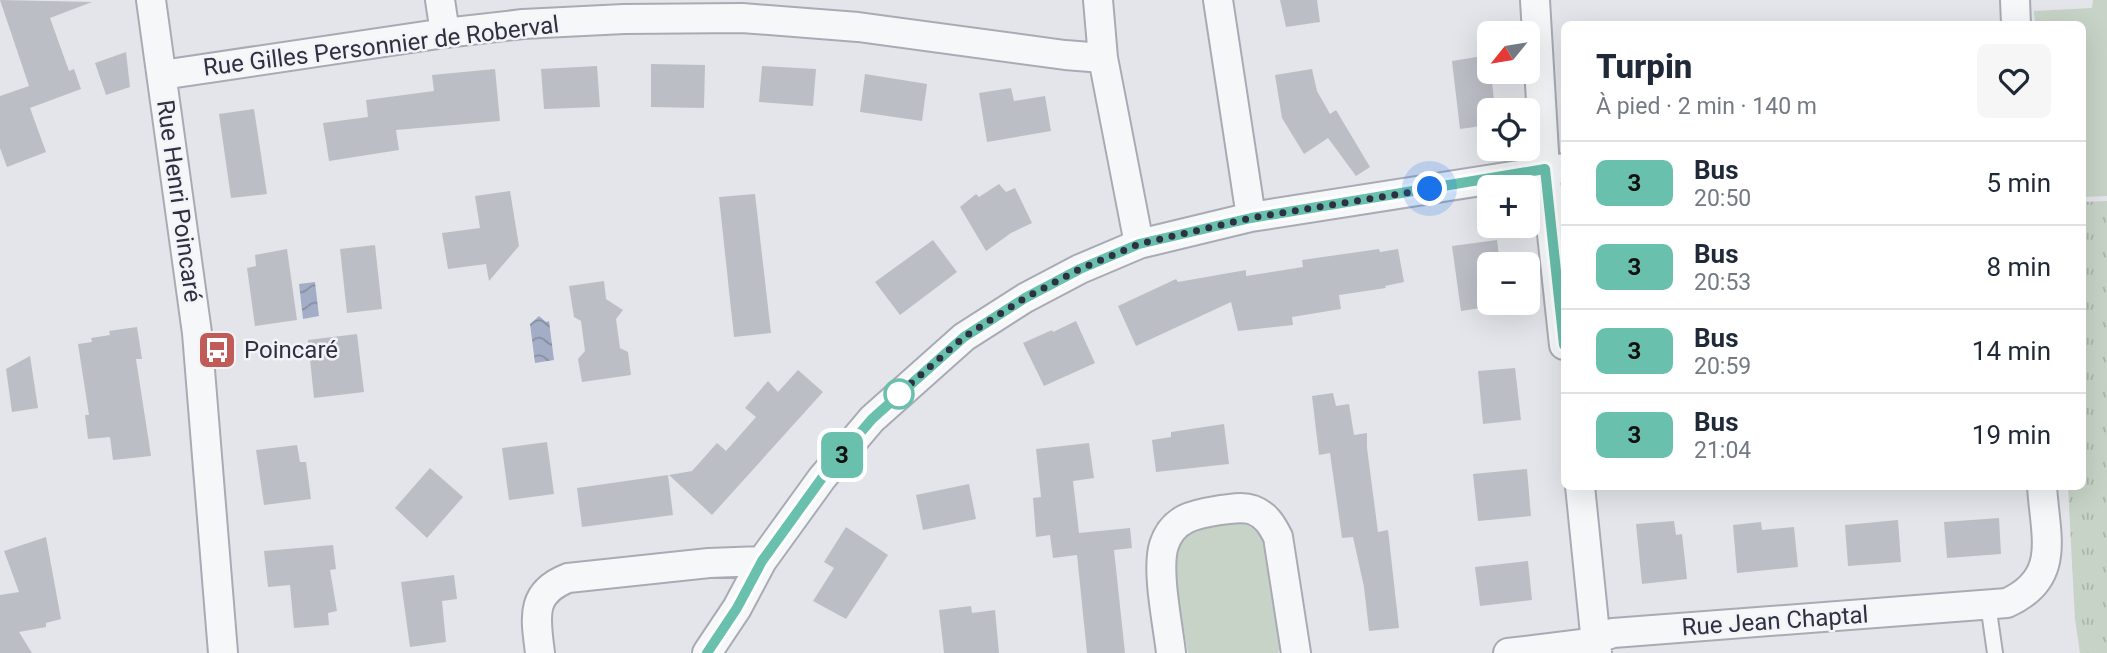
<!DOCTYPE html>
<html lang="fr">
<meta charset="utf-8">
<style>
:root{--surface:#fff;--page:#f6f6f7;--text:#1f2937;--muted:#747a83;--line:#e0e1e3}
body{margin:0;font-family:Roboto,sans-serif;background:var(--page);color:var(--text);height:100vh;display:flex;flex-direction:column;font-size:26px;white-space:nowrap}
*{box-sizing:border-box;margin:0}
p{font-size:23px;color:var(--muted)}
.icon{flex:none;width:38px;height:38px;fill:none;stroke:currentColor;stroke-width:2;stroke-linecap:round;stroke-linejoin:round}
.map{position:relative;flex:1;overflow:hidden}
.panel{position:absolute;left:1561px;top:21px;width:525px;height:469px;display:flex;flex-direction:column;background:var(--surface);border-radius:10px;box-shadow:0 7px 28px #0002}
.panel>*{flex:none}
.badge{padding:0 14px;border-radius:10px;font-size:24px;line-height:46px}
.needle{width:46px;rotate:240deg}
.controls{position:absolute;left:1477px;top:21px;display:grid;gap:14px}
.controls a{display:grid;place-items:center;width:63px;height:63px;border-radius:10px;background:var(--surface);box-shadow:0 7px 28px #0002;font-size:35px}
.you{position:absolute;width:35px;height:35px;margin:-18px;border:5px solid #fff;border-radius:50%;background:#1a73e8;box-shadow:0 0 0 10px #1a73e833}
.map>.badge{position:absolute;translate:-50% -50%;box-shadow:0 0 0 4px #fff}
.round{display:grid;place-items:center;flex:none;width:74px;height:74px;border-radius:10px;background:var(--page)}
.headline{display:flex;align-items:center;justify-content:space-between;height:119px;padding:0 35px}
h1{font-size:33px;font-weight:800;line-height:52px}
ul{padding:0;list-style:none}
li{display:flex;align-items:center;gap:21px;height:84px;padding:0 35px;border-top:2px solid var(--line)}
li div{flex:1}
li b{display:block;font-size:26px}
li em{font-style:normal}
li .badge{min-width:77px;font-weight:700;text-align:center}
.map>svg:first-child{display:block}
</style>
<div class="map">
<svg width="2107" height="653" viewBox="0 0 2107 653">
<defs>
<pattern id="park-tufts" width="24" height="20" patternUnits="userSpaceOnUse" patternTransform="scale(1.75)"><rect width="24" height="20" fill="#c7d3c6"/><path d="M3 7l-1-3M5 7V3M7 7l1-3M15 17l-1-3M17 17v-4M19 17l1-3" fill="none" stroke="#abb6ab"/></pattern>
<pattern id="water-waves" width="16" height="10" patternUnits="userSpaceOnUse" patternTransform="scale(1.75)"><rect width="16" height="10" fill="#a3aec6"/><path d="M0 5q4-4 8 0t8 0" fill="none" stroke="#858ea2"/></pattern>
</defs>
<rect width="100%" height="100%" fill="#e4e5ea"/>
<path fill="#c7d3c6" d="M2093,0H2107V196L2083,197L2082,24H2035L2034,11L2092,8Z
M1235,520C1251,525 1258,531 1266,545L1280,648L1278,653H1188L1171,558C1180,524 1205,524 1235,520Z"/>
<path fill="url(#park-tufts)" d="M2107,201V653H2080L2075,619L2068,487L2082,486L2083,202Z"/>
<path fill="url(#water-waves)" d="M315,282L319,316L303,319L299,284Z
M539,316L546,322L549,321L554,360L535,363L530,324Z"/>
<path fill="#bcbec6" d="M0,0L92,2L50,18L69,71L74,69L81,89L30,108L46,152L7,167L0,148V96L29,86Z
M1280,0H1317L1320,22L1286,27Z
M126,52L130,87L106,95L95,63Z
M1489,55L1495,110H1489V125L1460,129L1452,61Z
M651,64L705,65L704,108L651,107Z
M597,66L600,107L544,109L541,69Z
M762,66L816,69L813,106L759,102Z
M495,69L500,121L396,130L399,150L329,161L323,123L368,117L366,100L434,91L432,75Z
M1312,69L1317,91L1330,114L1336,110L1370,167L1356,176L1328,138L1304,154L1282,118L1275,75Z
M865,74L927,84L922,121L860,112Z
M1011,88L1014,101L1045,96L1051,131L987,142L979,93Z
M254,109L267,194L231,198L219,114Z
M999,184L1006,192L1015,188L1032,223L1011,233L986,251L960,207L976,194L979,197Z
M510,191L519,246L489,281L486,264L448,269L442,233L480,228L475,196Z
M755,194L771,333L734,337L719,197Z
M933,240L957,272L900,315L875,282Z
M1497,240L1500,264H1489V303H1499L1500,305L1461,311L1452,246Z
M375,245L382,309L347,313L340,249Z
M287,249L297,320L255,326L247,268L256,266L255,255Z
M1379,249L1380,252L1398,249L1404,282L1385,286L1386,288L1339,295L1341,309L1292,317L1293,325L1238,331L1231,302L1136,346L1118,306L1176,279L1178,282L1246,270V276L1303,267L1302,260Z
M604,281L606,299L623,310L616,319L620,348L628,352L631,375L582,382L578,359L585,351L581,321L574,317L569,286Z
M1076,321L1095,363L1044,386L1023,343L1052,330L1053,332Z
M137,327L142,359H136L151,456L113,460L110,437L88,439L85,415H89L78,344L92,342L91,338L110,335L109,331Z
M357,334L364,392L314,398L308,340Z
M30,356L38,408L12,412L6,369Z
M1515,368L1521,420L1483,424L1478,371Z
M798,370L823,392L712,515L669,475L692,471L717,443L726,451L756,417L745,408L768,381L778,392Z
M1333,393L1336,406L1349,404L1354,435L1367,433V448L1378,532L1388,530L1399,628L1369,631L1364,587L1353,537L1342,538L1330,453L1319,455L1312,396Z
M1224,424L1229,464L1156,472L1152,440L1171,437V432Z
M547,442L554,494L509,500L502,448Z
M1089,443L1094,478L1073,481L1079,533L1130,528L1132,548L1114,550L1125,653H1087L1077,555L1053,558L1050,535L1036,537L1033,498L1041,497L1036,449Z
M297,445L300,462H306L311,499L264,505L256,450Z
M430,468L463,497L427,538L395,508Z
M1527,469L1531,516L1478,521L1473,474Z
M668,475L673,515L582,527L577,488Z
M969,484L976,519L923,530L916,495Z
M1999,518L2001,554L1947,558L1944,522Z
M1898,520L1901,562L1848,566L1845,525Z
M1674,521L1676,535L1682,534L1687,579L1642,584L1636,524Z
M1761,522L1762,530L1794,527L1798,567L1737,573L1733,525Z
M846,527L888,555L846,619L813,601L834,568L824,562Z
M46,537L61,619L46,623V627L19,632L32,653H0V595L19,592L4,551Z
M333,545L336,569L330,570L337,611L328,613L329,625L294,628L290,585L268,587L264,551Z
M1528,561L1532,600L1480,606L1475,567Z
M454,575L457,599L442,601L446,642L410,647L401,582Z
M971,606L972,613L995,610L999,653H944L939,610Z"/>
<g fill="none" stroke-linecap="round" stroke-linejoin="round">
<defs>
<path id="lane" d="M1988,604L1995,653"/>
<path id="street" d="M151,0L197,333L223,653
M440,0L445,33
M1098,0L1103,58L1139,244
M1218,0L1251,217
M1535,0L1545,169L1564,345
M2015,0L2016,24
M162,75L445,33L523,24L624,19L742,18L858,27L1065,55L1103,58
M1580,486L1597,653
M540,653C536,619 529,593 568,578L709,563L762,561
M707,653L737,608L762,561L822,478L872,419L964,337L1025,298L1080,269L1139,244L1251,217L1564,168
M1171,653C1168,625 1156,570 1164,545C1173,517 1196,514 1221,510C1232,509 1242,506 1253,510C1266,515 1272,525 1278,537L1296,653
M1508,653L1582,644L1613,633L2007,603C2062,578 2045,536 2042,486"/>
</defs>
<use href="#lane" stroke="#a9abb4" stroke-width="18"/>
<use href="#street" stroke="#a9abb4" stroke-width="32"/>
<use href="#lane" stroke="#f6f7f9" stroke-width="14"/>
<use href="#street" stroke="#f6f7f9" stroke-width="28"/>
</g>
<g fill="none" stroke-linecap="round" stroke-linejoin="round">
<defs>
<path id="line" d="M707,653L737,608L762,561L822,478L872,419L964,337L1025,298L1080,269L1139,244L1251,218L1545,169L1564,345"/>
</defs>
<use href="#line" stroke="#fff" stroke-width="16"/>
<use href="#line" stroke="#69c0ac" stroke-width="10"/>
<path stroke="#2d3141" stroke-width="7" stroke-dasharray="0 12.6" d="M899,394L891,401L964,337L1025,298L1080,269L1139,244L1251,218L1430,189"/>
</g>
<defs>
<symbol id="bus-square" viewBox="-11 -11 22 22"><rect x="-9" y="-9" width="18" height="18" rx="4" fill="#c05b58" stroke="#f3f4f8"/><path d="M-5-6H5V4H4V6H2V4H-2V6H-4V4H-5ZM-3.5-4V0h7V-4ZM-3.5 1.2v1.5H-2V1.2ZM2 1.2v1.5H3.5V1.2Z" fill="#fff"/></symbol>
</defs>
<g fill-rule="evenodd">
<use href="#bus-square" x="195" y="328" width="44" height="44"/>
</g>
<circle fill="#fff" stroke="#69c0ac" stroke-width="3.5" cx="899" cy="394" r="14"/>
<g text-anchor="middle" stroke-width="5" stroke-linejoin="round" paint-order="stroke">
<g font-size="24" fill="#2d3141" stroke="#f3f4f8">
<text transform="translate(381 46) rotate(-7)" y="8">Rue Gilles Personnier de Roberval</text>
<text transform="translate(179 201) rotate(82)" y="8">Rue Henri Poincaré</text>
<text transform="translate(1775 621) rotate(-4)" y="8">Rue Jean Chaptal</text>
</g>
<g font-size="24" fill="#2d3141" stroke="#f3f4f8" text-anchor="start">
<text x="244" y="358">Poincaré</text>
</g>
</g>
</svg>
<div class="controls">
<a><svg class="needle" viewBox="-14 -14 28 28"><path d="M0-13l5 13h-10z" fill="#e53935"/><path d="M0 13l5-13h-10z" fill="#747a83"/></svg></a>
<a><svg class="icon" aria-label="locate" viewBox="0 0 24 24"><circle cx="12" cy="12" r="6"/><path d="M12 2v4M12 18v4M2 12h4M18 12h4"/></svg></a>
<a>+</a>
<a>−</a>
</div>
<div class="you" style="left:1430px;top:189px"></div>
<b class="badge" style="left:842px;top:455px;background:#69c0ac;color:#111">3</b>
<section class="panel">
<div class="headline"><div><h1>Turpin</h1><p>À pied · 2 min · 140 m</p></div><a class="round"><svg class="icon" aria-label="heart" viewBox="0 0 24 24"><path d="M12 20l-8-8c-3-5 5-10 8-4 3-6 11-1 8 4z"/></svg></a></div>
<ul>
<li><span class="badge" style="background:#69c0ac;color:#111">3</span><div><b>Bus</b><p>20:50</p></div><em>5 min</em></li>
<li><span class="badge" style="background:#69c0ac;color:#111">3</span><div><b>Bus</b><p>20:53</p></div><em>8 min</em></li>
<li><span class="badge" style="background:#69c0ac;color:#111">3</span><div><b>Bus</b><p>20:59</p></div><em>14 min</em></li>
<li><span class="badge" style="background:#69c0ac;color:#111">3</span><div><b>Bus</b><p>21:04</p></div><em>19 min</em></li>
</ul>
</section>
</div>
